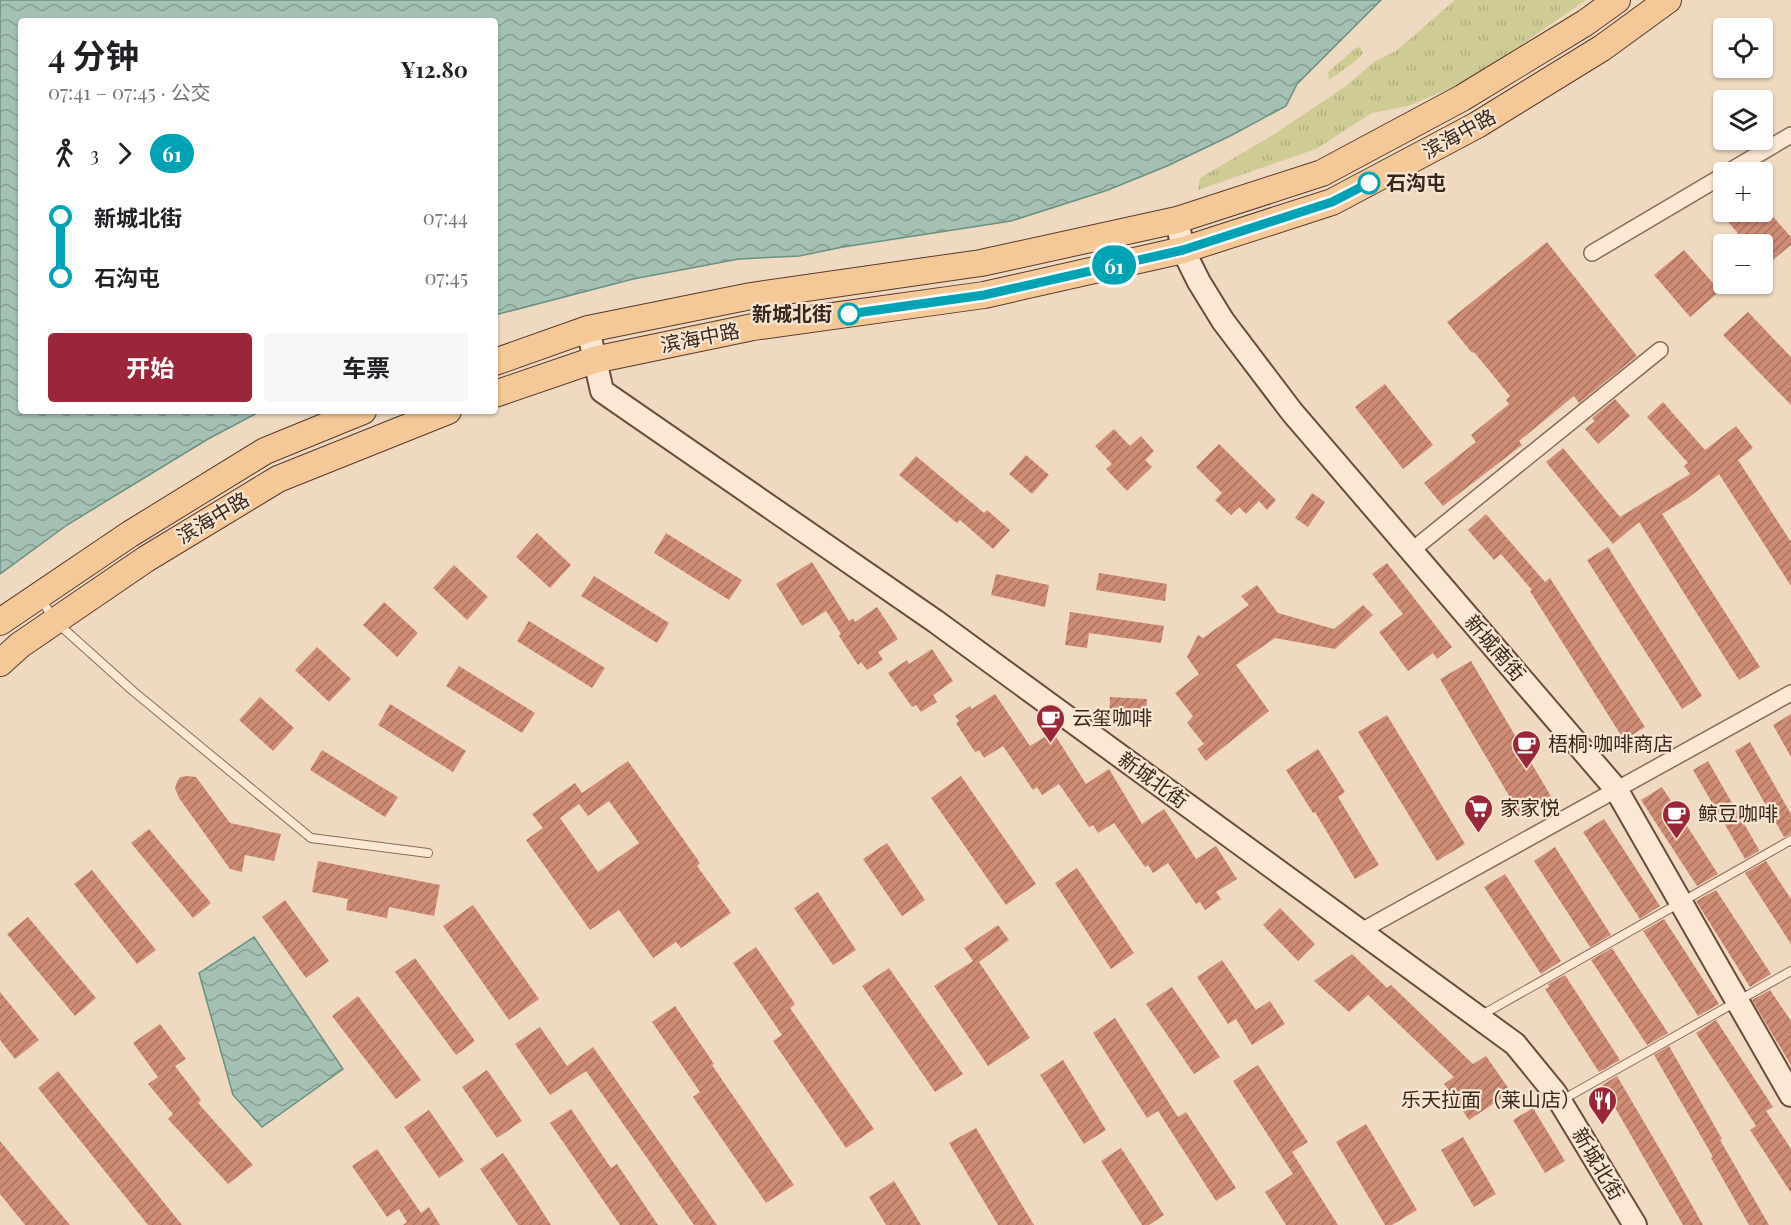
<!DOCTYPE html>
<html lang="zh">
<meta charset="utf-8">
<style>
:root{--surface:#fff;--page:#f6f6f6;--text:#202124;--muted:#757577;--accent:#9a2639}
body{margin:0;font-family:"Playfair Display","Noto Sans SC",serif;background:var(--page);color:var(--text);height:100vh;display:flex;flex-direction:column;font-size:22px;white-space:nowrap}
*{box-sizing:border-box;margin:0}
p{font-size:20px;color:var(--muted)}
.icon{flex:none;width:33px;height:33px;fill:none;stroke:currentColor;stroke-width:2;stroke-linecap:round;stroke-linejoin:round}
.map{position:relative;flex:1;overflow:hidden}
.drawer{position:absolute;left:18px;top:18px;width:480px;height:396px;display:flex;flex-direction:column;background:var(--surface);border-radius:6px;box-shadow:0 2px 4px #0004}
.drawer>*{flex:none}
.badge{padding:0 12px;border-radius:20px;font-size:21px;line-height:39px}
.tools{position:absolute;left:1713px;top:18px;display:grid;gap:12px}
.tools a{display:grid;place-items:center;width:60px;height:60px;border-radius:6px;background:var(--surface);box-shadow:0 2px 4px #0004;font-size:30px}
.map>.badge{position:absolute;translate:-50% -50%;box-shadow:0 0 0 3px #fff}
.legs{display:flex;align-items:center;gap:9px;height:66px;padding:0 30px;font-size:20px}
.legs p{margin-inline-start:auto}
.headline{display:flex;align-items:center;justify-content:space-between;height:102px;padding:0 30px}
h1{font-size:33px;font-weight:700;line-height:45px}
.cta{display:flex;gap:12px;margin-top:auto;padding:12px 30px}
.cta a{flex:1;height:69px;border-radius:6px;background:var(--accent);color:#fff;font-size:24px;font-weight:700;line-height:69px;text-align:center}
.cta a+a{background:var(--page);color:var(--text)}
ul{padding:0 30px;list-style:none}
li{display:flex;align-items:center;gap:21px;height:60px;font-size:22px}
li i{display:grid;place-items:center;width:9px;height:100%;margin:0 8px;background:currentColor}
li i::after{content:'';width:15px;height:15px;margin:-8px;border:4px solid;border-radius:50%;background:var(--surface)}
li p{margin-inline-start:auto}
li:first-child i{background:linear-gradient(#0000 50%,currentColor 0)}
li:last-child i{background:linear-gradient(currentColor 50%,#0000 0)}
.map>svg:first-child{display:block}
</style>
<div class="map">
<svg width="1791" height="1225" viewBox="0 0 1791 1225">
<defs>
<pattern id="grass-tufts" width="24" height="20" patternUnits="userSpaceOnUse" patternTransform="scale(1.5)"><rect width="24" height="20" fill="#cecb94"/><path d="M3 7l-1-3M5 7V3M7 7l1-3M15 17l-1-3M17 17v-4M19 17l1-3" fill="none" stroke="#b2ae7f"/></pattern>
<pattern id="water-waves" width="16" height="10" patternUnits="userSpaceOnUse" patternTransform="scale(1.5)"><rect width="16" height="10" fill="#a4c1b4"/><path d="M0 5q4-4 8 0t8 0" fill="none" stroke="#879d92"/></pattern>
<pattern id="building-hatch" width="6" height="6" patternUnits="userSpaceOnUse" patternTransform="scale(1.5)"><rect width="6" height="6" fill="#cf8c75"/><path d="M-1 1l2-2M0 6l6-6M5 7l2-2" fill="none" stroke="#a9725f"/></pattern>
</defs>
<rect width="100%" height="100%" fill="#efdac1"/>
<path fill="url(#grass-tufts)" d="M1455,0H1586L1472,79L1408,106L1372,113L1316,149L1198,190L1200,178L1273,135L1346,86L1374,62L1396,51Z
M1360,47L1363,53L1357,60L1329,80L1328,72L1356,48Z"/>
<path fill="url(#water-waves)" stroke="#6a9080" stroke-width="1.5" d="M0,0H1381L1297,84L1286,106L1230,136L1167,166L1108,190L1011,221L843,247L799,256L739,259L633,279L495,315V21H21V411H261L208,439L67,525L0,574Z
M254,937L343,1069L262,1127L233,1095L199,973Z"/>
<path fill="url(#building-hatch)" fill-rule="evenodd" d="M1742,212H1769L1791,237V245L1762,269V244H1747L1729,223Z
M1547,242L1637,356L1579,403L1574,396L1519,441L1522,445L1443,506L1424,483L1476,442L1471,435L1509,404L1506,400L1510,396L1474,352L1472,353L1447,322Z
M1684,250L1720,291L1690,317L1654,275Z
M1748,312L1791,357V405L1723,335Z
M1385,384L1433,445L1403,469L1355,407Z
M1615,399L1630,416L1598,444L1585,429L1595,421L1592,418Z
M1663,402L1705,450L1736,426L1753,448L1738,460L1791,542V586L1719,474L1688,498L1662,514L1760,667L1739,680L1639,522L1613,544L1546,462L1563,448L1620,517L1690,474L1684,466L1688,463L1647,417Z
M1114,429L1130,446L1141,436L1154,451L1145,460L1152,467L1127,491L1106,469L1112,464L1095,446Z
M1219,444L1276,500L1267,510L1259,501L1246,514L1239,507L1231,515L1215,500L1222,493L1196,467Z
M1026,455L1049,475L1032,494L1009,474Z
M916,456L984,513L987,510L1010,530L993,549L960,520L957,523L899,475Z
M1312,493L1325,502L1308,527L1295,518Z
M1486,514L1545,582L1550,578L1645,727L1624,740L1530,591L1532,590L1501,554L1494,560L1468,530Z
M537,533L571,565L550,588L516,557Z
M666,533L742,580L729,600L654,553Z
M1608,547L1702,696L1682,709L1587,560Z
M812,562L849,621L853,618L855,622L877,607L898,639L878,652L883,660L867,670L861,662L858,665L839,636L841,634L826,611L802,626L776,584Z
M1387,563L1452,647L1437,659L1433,653L1408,671L1379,632L1403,614L1372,574Z
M454,565L488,597L467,620L433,588Z
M1099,573L1167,584L1165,601L1096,590Z
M996,574L1049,585L1045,607L991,595Z
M594,576L669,623L657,643L581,596Z
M1257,585L1278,613L1334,629L1363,605L1373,615L1335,649L1275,638L1236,665L1269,711L1206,761L1197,749L1204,744L1187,723L1193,716L1175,693L1199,674L1187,657L1198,635L1203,638L1249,605L1241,596Z
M384,602L418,633L397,657L363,625Z
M1070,612L1164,626L1161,643L1089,633L1087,648L1065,645Z
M529,621L605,668L592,688L517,641Z
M317,647L351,679L329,702L295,670Z
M932,649L953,681L933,695L937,702L921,712L916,705L912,707L888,673L907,660L909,664Z
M1471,661L1552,798L1521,816L1440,679Z
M459,666L535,713L522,733L446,686Z
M995,694L1030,746L1053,732L1086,784L1109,769L1142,824L1164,809L1196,859L1216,846L1237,879L1216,892L1221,899L1205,910L1200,902L1196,904L1168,863L1153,873L1148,865L1145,867L1114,823L1098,833L1093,825L1089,827L1059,784L1042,795L1037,787L1033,790L1003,746L984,758L979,750L975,752L956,723L959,721L955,716L970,706L972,709Z
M260,697L294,728L273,751L239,720Z
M1110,697L1147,699L1146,720L1109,718Z
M390,704L466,751L453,772L378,725Z
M1791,714V757L1773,725Z
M1387,715L1465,844L1437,861L1358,732Z
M1750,742L1791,814V834L1784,837L1735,751Z
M1318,749L1345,792L1338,797L1379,865L1355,879L1315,812L1313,813L1286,770Z
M322,750L398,797L385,817L310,770Z
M628,761L700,863L697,866L731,913L681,948L676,942L653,958L619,910L590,930L526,840L543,828L532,814L575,783L582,793ZM609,801L639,843L598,872L560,818L579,804L588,816Z
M1708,761L1758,848L1759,851L1745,859L1693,770Z
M188,776L196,777L230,823L281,834L274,861L245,855L242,872L230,869L179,798L175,788L177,782L180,777Z
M961,776L1036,884L1006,905L931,798Z
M1662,787L1718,874L1697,886L1641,800Z
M1604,819L1660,906L1640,919L1583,832Z
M149,829L211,903L193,918L131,843Z
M887,843L925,900L902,916L863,859Z
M1555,847L1611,935L1590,947L1534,861Z
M318,861L440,885L434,916L389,907L387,918L346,910L348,899L312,892Z
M1766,861L1791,899V944L1745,873Z
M1077,868L1134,953L1111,969L1055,883Z
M92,870L156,950L137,964L74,884Z
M1505,874L1561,961L1541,974L1484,887Z
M1716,890L1771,974L1750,987L1696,901Z
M818,892L856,950L833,965L794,908Z
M285,900L329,961L306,978L262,917Z
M473,905L539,999L509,1020L443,926Z
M1280,908L1315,944L1298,961L1263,925Z
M28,917L96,998L75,1016L7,934Z
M1664,919L1719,1004L1698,1016L1643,931Z
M998,925L1009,940L979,962L1030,1038L988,1066L934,986L973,961L964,948Z
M756,947L795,1004L790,1008L874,1129L846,1148L773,1041L782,1035L733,963Z
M1612,948L1668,1033L1647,1045L1591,960Z
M1352,954L1387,988L1391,985L1473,1064L1486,1056L1511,1092L1469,1120L1444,1084L1454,1077L1368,995L1349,1012L1314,981Z
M415,958L475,1041L456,1055L395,972Z
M1222,960L1256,1010L1270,1001L1285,1024L1252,1045L1236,1019L1228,1024L1197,977Z
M889,968L963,1074L935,1092L862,986Z
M1565,975L1620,1060L1599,1072L1545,989L1549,987L1548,984Z
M1172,987L1220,1057L1194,1074L1146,1004Z
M1770,990L1791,1021V1065L1752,1000Z
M0,992L39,1040L15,1059L0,1040Z
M358,996L421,1080L396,1099L332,1016Z
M675,1006L714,1064L712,1065L794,1185L766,1203L693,1097L700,1092L652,1022Z
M1115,1018L1178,1117L1186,1112L1236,1188L1216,1201L1158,1111L1147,1118L1093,1033Z
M1716,1020L1773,1107L1766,1111L1791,1149V1193L1750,1130L1756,1126L1696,1033Z
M160,1024L186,1059L175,1066L201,1100L198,1103L253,1165L228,1184L168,1119L173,1114L148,1084L158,1077L133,1043Z
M540,1027L567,1066L593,1047L717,1225H694L586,1071L550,1095L515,1044Z
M1669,1046L1722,1139L1720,1140L1769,1225H1749L1711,1158L1713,1157L1654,1055Z
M1063,1060L1106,1130L1084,1144L1040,1075Z
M1258,1065L1308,1142L1292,1152L1338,1225H1286L1265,1192L1293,1174L1233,1081Z
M487,1070L522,1121L497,1138L462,1087Z
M58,1071L182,1225H148L38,1088Z
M1617,1076L1668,1163L1703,1225H1683L1659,1184L1602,1085Z
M1533,1108L1565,1161L1545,1173L1513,1120Z
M571,1109L611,1168L617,1164L658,1225H620L550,1123Z
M429,1110L464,1161L439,1178L404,1127Z
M1366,1124L1417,1210L1392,1225H1385L1336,1142Z
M976,1128L1034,1225H998L949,1143Z
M1463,1137L1496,1194L1474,1207L1441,1150Z
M0,1141L70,1225H25L0,1194Z
M1121,1148L1164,1215L1149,1225H1142L1101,1161Z
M377,1149L421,1213L429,1207L440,1225H403L407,1222L399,1209L387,1217L352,1166Z
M503,1153L533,1197L551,1225H518L480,1169Z
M894,1181L921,1225H886L869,1197Z"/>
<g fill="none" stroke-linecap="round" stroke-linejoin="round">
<defs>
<path id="lane" d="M41,599L55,621L133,691L311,838L428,853
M1480,1016L1791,840
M1562,1100L1791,971"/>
<path id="street" d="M1728,172L1791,135
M1592,253L1724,175
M1411,551L1660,350
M1361,931L1791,693"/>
<path id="secondary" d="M1177,220L1183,250L1199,282L1223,321L1292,412L1616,789L1791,1095
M588,329L602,391L935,621L1515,1044L1555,1093L1635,1225"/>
<path id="primary" d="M495,362L588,329L751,296L981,263L1177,220L1322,173L1462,98L1585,23L1617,0
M495,394L594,360L753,327L984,295L1183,250L1332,202L1477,125L1602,48L1668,0
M0,622L130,534L265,451L363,411
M0,663L20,645L146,559L278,479L448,411"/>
</defs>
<use href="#lane" stroke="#896a58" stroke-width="10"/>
<use href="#street" stroke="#896a58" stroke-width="18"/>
<use href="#secondary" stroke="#6b4b3b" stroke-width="26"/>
<use href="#primary" stroke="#57392c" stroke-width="28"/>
<use href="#lane" stroke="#fae8d4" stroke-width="8"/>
<use href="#street" stroke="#fae8d4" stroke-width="15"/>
<use href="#secondary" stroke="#fae8d4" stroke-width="22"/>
<use href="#primary" stroke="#f4c897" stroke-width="26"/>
</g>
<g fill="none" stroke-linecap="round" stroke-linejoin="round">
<defs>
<path id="line-1" d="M849,314L984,295L1183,250L1332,202L1369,183"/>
</defs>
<use href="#line-1" stroke="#fff" stroke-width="14"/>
<use href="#line-1" stroke="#00a3b4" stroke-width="9"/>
</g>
<defs>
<symbol id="cafe-pin" viewBox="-11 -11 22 30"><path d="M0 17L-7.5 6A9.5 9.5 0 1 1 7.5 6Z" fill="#9a2639" stroke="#f6e5d1"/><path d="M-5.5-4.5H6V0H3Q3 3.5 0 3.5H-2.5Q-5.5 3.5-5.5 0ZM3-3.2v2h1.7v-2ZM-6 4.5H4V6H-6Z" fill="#fff"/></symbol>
<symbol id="supermarket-pin" viewBox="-11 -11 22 30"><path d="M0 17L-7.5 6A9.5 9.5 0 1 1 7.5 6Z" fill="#9a2639" stroke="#f6e5d1"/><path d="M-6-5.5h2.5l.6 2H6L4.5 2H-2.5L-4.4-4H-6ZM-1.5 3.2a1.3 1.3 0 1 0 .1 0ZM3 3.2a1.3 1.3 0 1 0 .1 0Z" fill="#fff"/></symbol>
<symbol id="restaurant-pin" viewBox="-11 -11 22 30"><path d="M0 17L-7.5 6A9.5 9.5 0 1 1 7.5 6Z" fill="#9a2639" stroke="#f6e5d1"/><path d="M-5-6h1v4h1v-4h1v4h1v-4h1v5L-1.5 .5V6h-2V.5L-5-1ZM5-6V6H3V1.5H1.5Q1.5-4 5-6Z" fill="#fff"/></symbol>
</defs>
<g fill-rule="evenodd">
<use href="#cafe-pin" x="1034" y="702" width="33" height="45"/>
<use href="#cafe-pin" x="1510" y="728" width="33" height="45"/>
<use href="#supermarket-pin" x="1462" y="792" width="33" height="45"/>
<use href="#cafe-pin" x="1660" y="798" width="33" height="45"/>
<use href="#restaurant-pin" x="1586" y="1084" width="33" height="45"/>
</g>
<g fill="#fff" stroke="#00a3b4" stroke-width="3">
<circle cx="1369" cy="183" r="10"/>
<circle cx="849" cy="314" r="10"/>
</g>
<g text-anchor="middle" stroke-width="4.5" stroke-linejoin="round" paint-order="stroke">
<g font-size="20" fill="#38261d" stroke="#f6e5d1">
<text transform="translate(1459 134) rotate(-29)" y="7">滨海中路</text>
<text transform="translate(700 338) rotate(-11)" y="7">滨海中路</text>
<text transform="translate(213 518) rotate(-31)" y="7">滨海中路</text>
<text transform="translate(1495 648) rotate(49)" y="7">新城南街</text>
<text transform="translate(1153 780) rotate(36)" y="7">新城北街</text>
<text transform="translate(1598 1164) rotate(59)" y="7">新城北街</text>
</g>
<g font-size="20" font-weight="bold" fill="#38261d" stroke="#f6e5d1" text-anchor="start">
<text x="1386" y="190">石沟屯</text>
<text x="832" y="321" text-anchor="end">新城北街</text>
</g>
<g font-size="20" fill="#38261d" stroke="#f6e5d1" text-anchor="start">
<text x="1072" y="725">云玺咖啡</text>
<text x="1548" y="751">梧桐·咖啡商店</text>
<text x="1500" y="815">家家悦</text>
<text x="1698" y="821">鲸豆咖啡</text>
<text x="1581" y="1107" text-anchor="end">乐天拉面（莱山店）</text>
</g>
</g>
</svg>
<div class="tools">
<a><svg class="icon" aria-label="locate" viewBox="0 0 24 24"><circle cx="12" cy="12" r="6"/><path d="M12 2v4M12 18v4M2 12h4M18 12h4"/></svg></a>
<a><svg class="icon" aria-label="layers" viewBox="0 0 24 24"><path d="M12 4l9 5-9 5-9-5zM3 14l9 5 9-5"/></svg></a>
<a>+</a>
<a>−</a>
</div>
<b class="badge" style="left:1114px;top:265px;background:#00a3b4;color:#fff">61</b>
<section class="drawer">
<div class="headline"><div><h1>4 分钟</h1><p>07:41 – 07:45 · 公交</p></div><b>¥12.80</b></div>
<div class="legs"><svg class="icon" aria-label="walk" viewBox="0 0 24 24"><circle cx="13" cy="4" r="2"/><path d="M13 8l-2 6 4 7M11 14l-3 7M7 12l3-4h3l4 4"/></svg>3<svg class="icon" aria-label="forward" viewBox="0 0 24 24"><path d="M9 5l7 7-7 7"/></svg><b class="badge" style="background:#00a3b4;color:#fff">61</b></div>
<ul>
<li><i style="color:#00a3b4"></i><b>新城北街</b><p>07:44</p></li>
<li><i style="color:#00a3b4"></i><b>石沟屯</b><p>07:45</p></li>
</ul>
<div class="cta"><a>开始</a><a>车票</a></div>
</section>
</div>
